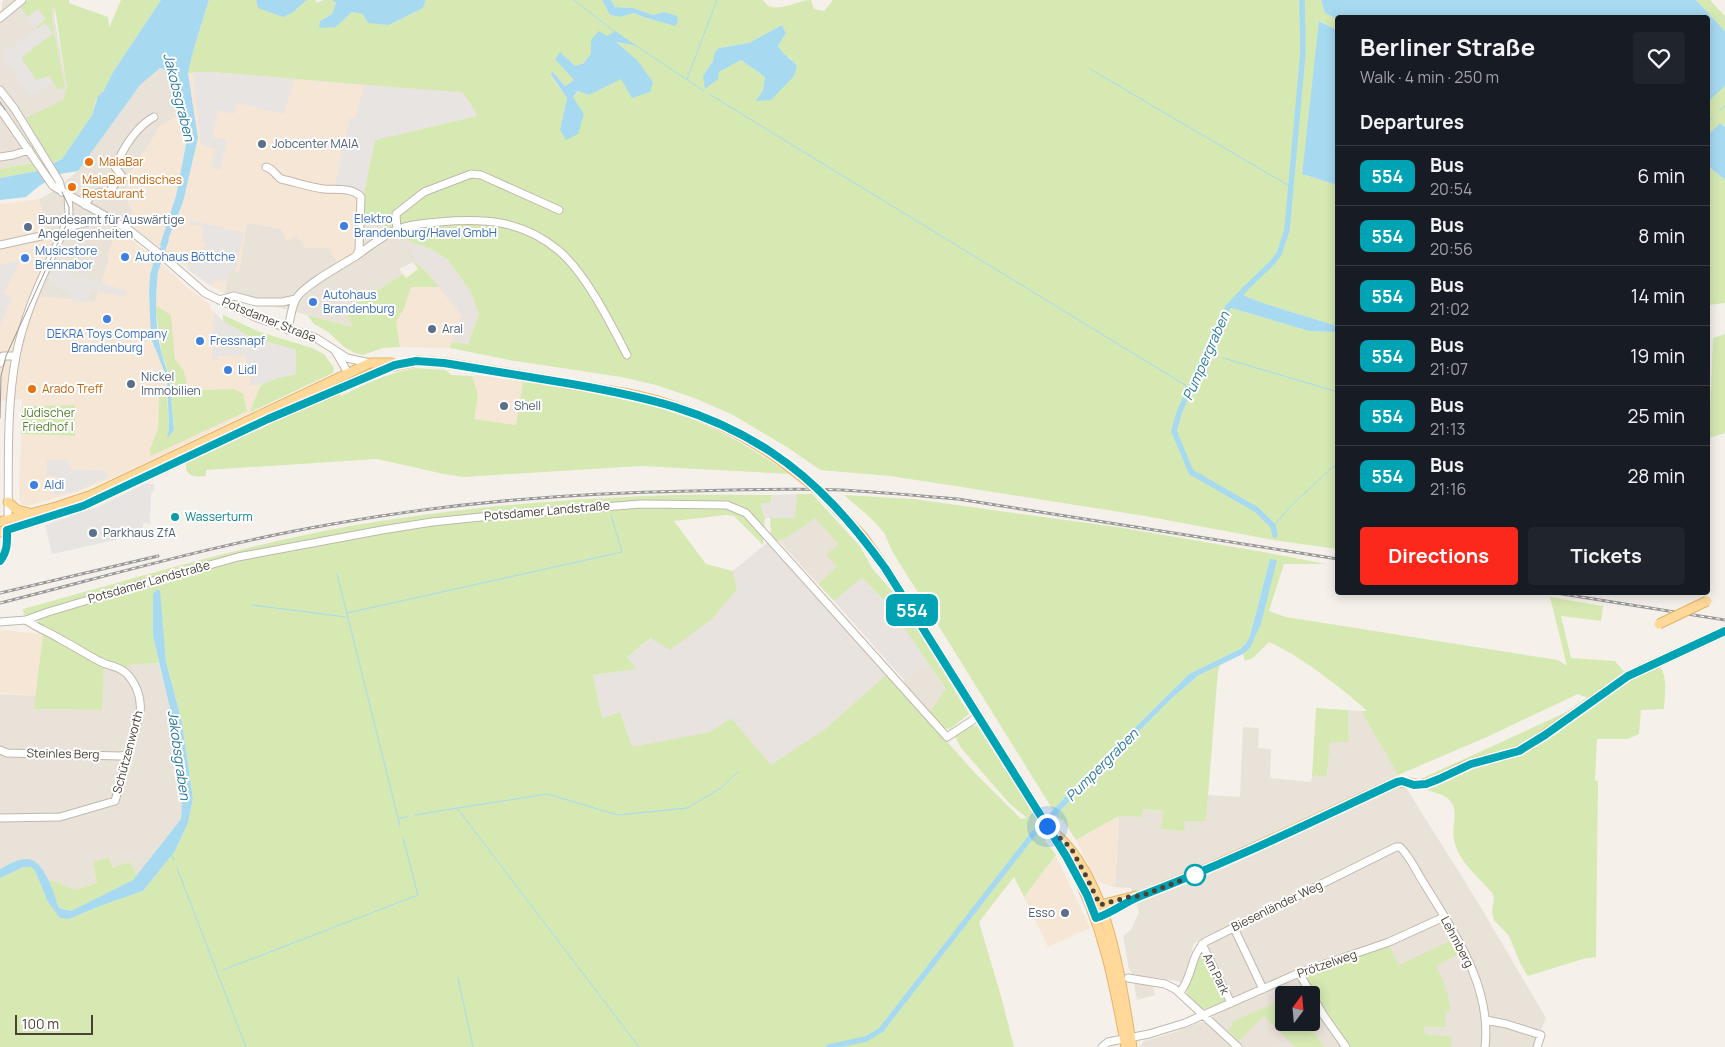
<!DOCTYPE html>
<meta charset="utf-8">
<style>
:root{--surface:#171b24;--page:#20242c;--text:#f1f3f6;--muted:#9ea1a6;--line:#363941;--accent:#fb281b}
body{margin:0;font-family:Manrope,sans-serif;background:var(--page);color:var(--text);height:100vh;display:flex;flex-direction:column;font-size:19px;white-space:nowrap}
*{box-sizing:border-box;margin:0}
p{font-size:16px;color:var(--muted)}
.icon{flex:none;width:28px;height:28px;fill:none;stroke:currentColor;stroke-width:2;stroke-linecap:round;stroke-linejoin:round}
.map{position:relative;flex:1;overflow:hidden}
.sheet{position:absolute;left:1335px;top:15px;width:375px;height:580px;display:flex;flex-direction:column;background:var(--surface);border-radius:5px;box-shadow:0 2px 12px #0003}
.sheet>*{flex:none}
.badge{padding:0 10px;border-radius:8px;font-size:18px;line-height:32px}
.needle{width:32px;rotate:16deg}
.tools{position:absolute;left:1275px;top:986px;display:grid;gap:10px}
.tools a{display:grid;place-items:center;width:45px;height:45px;border-radius:5px;background:var(--surface);box-shadow:0 2px 12px #0003;font-size:25px}
.scale{position:absolute;left:15px;bottom:12px;width:78px;box-sizing:border-box;padding-left:5px;border:2px solid #4a4138;border-top:0;font-size:14px;line-height:18px;white-space:nowrap;color:#4a4138;-webkit-text-stroke:4px #fff;paint-order:stroke}
.you{position:absolute;width:25px;height:25px;margin:-12px;border:4px solid #fff;border-radius:50%;background:#1a73e8;box-shadow:0 0 0 8px #1a73e833}
.map>.badge{position:absolute;translate:-50% -50%;box-shadow:0 0 0 2px #fff}
h2{padding:0 25px;font-size:19px;line-height:45px}
.round{display:grid;place-items:center;flex:none;width:52px;height:52px;border-radius:5px;background:var(--page)}
.head{display:flex;align-items:center;justify-content:space-between;height:85px;padding:0 25px}
h1{font-size:24px;font-weight:700;line-height:38px}
.primary-button{display:flex;gap:10px;margin-top:auto;padding:10px 25px}
.primary-button a{flex:1;height:58px;border-radius:5px;background:var(--accent);color:#fff;font-size:20px;font-weight:700;line-height:58px;text-align:center}
.primary-button a+a{background:var(--page);color:var(--text)}
ul{padding:0;list-style:none}
li{display:flex;align-items:center;gap:15px;height:60px;padding:0 25px;border-top:1px solid var(--line)}
li div{flex:1}
li b{display:block;font-size:19px}
li em{font-style:normal}
li .badge{min-width:55px;font-weight:700;text-align:center}
.map>svg:first-child{display:block}
</style>
<div class="map">
<svg width="1725" height="1047" viewBox="0 0 1725 1047">
<rect width="100%" height="100%" fill="#f5f1ea"/>
<path fill="#e9e2d8" fill-rule="evenodd" d="M3,0H54L55,21L69,100L40,143L32,163L0,169V18Z
M160,68L164,69L180,114L160,126L125,195L133,211L127,222L118,229L114,238L108,257L109,260L95,302L31,296L51,244L39,199L52,192L78,171L140,85Z
M364,214L413,243V262L399,269L403,274L345,311L353,327L225,293L228,270L239,271L247,223L281,229L298,236L306,248L362,246Z
M815,517L838,544L837,566L818,584L778,540L788,537Z
M102,662L127,670V665L159,663L175,730L183,790L181,819L137,875L130,862L112,867L93,865L97,883L75,890L53,880L49,882L45,872L18,861L0,869V694L36,696L34,709L101,710L104,667Z
M928,662L946,690L929,713L905,684L904,680Z
M1348,710L1361,711L1398,775L1474,896L1546,1018L1533,1047H1139L1144,1041L1172,1033L1197,1023L1204,1022L1213,1017L1214,1014L1233,1005L1201,939L1194,943L1193,946L1184,980L1181,982L1154,977L1153,987L1155,995L1137,1000L1132,973L1129,970L1123,936L1131,930L1139,912L1131,888L1115,887L1119,816L1142,817L1143,809L1163,811L1161,829L1183,831L1184,821H1206L1208,795L1240,797L1243,727L1259,728L1258,748L1271,749L1270,778L1311,782L1312,776L1327,777L1330,742H1349ZM1284,995H1311V1022H1284Z"/>
<path fill="#f6e6d6" fill-rule="evenodd" d="M193,72H211L459,92L364,192L362,246L338,264L328,248H306L298,236L287,241L281,229L247,223L239,272L228,270L225,293L209,285L127,222L133,211L125,195L129,175L160,126L180,114L188,134L176,196L161,245L165,247L183,202L198,138L188,73Z
M39,199L51,244L32,296L95,302L109,260L107,257L118,229L167,268L186,287L210,304V308L223,321L252,338L261,385L249,413L122,474L77,492L28,506L21,504L19,498L21,434L74,436L75,418L74,405L22,406V399L0,401V204ZM155,261L159,264L155,305L171,315L175,359L184,371L188,390L234,389L150,449L158,429L159,391H167V378L151,338V312L149,303L150,275Z
M411,287H439L462,316L451,342L450,348L400,347L396,322L404,309Z
M478,375L523,382L516,425L473,419L478,395L472,376Z
M0,630L43,634L36,696L0,693Z
M1119,816L1115,887L1104,884L1091,875L1087,868L1089,866L1076,840Z
M1056,856L1090,928L1048,947L1024,897Z"/>
<path fill="#e8e3df" d="M413,243L433,250L448,260L470,291L479,314L468,344L451,342L462,316L423,268L413,262Z
M797,494L796,518H765L760,504L771,503V495Z
M768,542L887,674L825,729L771,766L731,718L710,732L632,748L620,712L602,718L593,675L637,669L627,657L652,638L730,596L737,589L733,571Z
M862,578L888,604L928,662L904,680L834,601Z"/>
<path fill="#d6e9b3" fill-rule="evenodd" d="M28,0H69V3L108,17L109,28L121,0H161L113,72L103,92L96,100L92,115L62,159L52,163L26,118L63,100L67,89L55,9L52,7V22L65,88L57,89L49,77L36,80L21,58L53,33L37,29L35,27L45,19L38,10L28,17L21,7Z
M209,0H256L258,8L292,13L307,0H316V3L324,0H332L336,3L332,14L320,21L336,27L352,12L363,14L389,25L423,8L426,0H602L610,15L620,17L634,13C648,20 660,21 675,25L664,12L653,15L633,8L615,7L611,0H763C774,17 795,0 811,0L814,9L824,11L833,0H1321L1325,13L1337,19V30L1320,21L1302,174L1337,185V326L1263,303L1240,294L1228,307L1309,331L1337,332V549L1273,540L1145,516L968,488L890,476L820,470L790,449L733,415L697,399L656,385L621,377L509,360L450,348L451,342L468,344L479,314L470,291L448,260L433,250L413,243L364,214V192L375,140L476,116L463,93L211,72L188,73L194,48ZM782,25L786,33L778,46L783,54L792,59L757,100L763,90L765,77L741,60L719,72L703,76L713,61L719,48L749,43ZM607,36L636,46L615,42L620,47L621,78L589,95L579,91L573,97L560,130L567,98L551,76L553,72L565,86L575,80L555,58L575,66L584,63L591,53V40Z
M1696,0H1710L1725,16V31Z
M1725,86V127L1720,123L1708,135V102Z
M32,163L37,171L0,178V169Z
M1708,166L1725,180V303L1708,305Z
M413,262L423,268L439,287H411L404,309L396,322L400,347L383,348L363,355L355,353L344,347L328,332L314,324L307,315L353,327L345,311L403,274L406,278L418,269Z
M155,305L171,315L175,359L184,371L188,390L234,389L243,394L247,411L151,456L150,449L158,429L159,391H167L169,429L168,438L174,430L169,377L166,364L162,356Z
M223,315L260,332L312,348L324,354L334,368L333,373L249,413L261,385L277,378L296,374V350L252,338L223,321Z
M1725,334V433L1709,438L1713,338Z
M415,368L446,370L451,375L472,376L478,395L474,419L516,425L523,382C568,389 614,395 658,407C706,421 749,446 790,474L641,466L463,477L444,474L377,459L206,470V476C197,477 191,478 186,470V464L189,461L338,393L341,396C365,384 388,373 415,368Z
M75,405V436L21,434L22,406Z
M797,494H812L860,546L872,568L897,597L969,714L950,729L944,728L929,713L946,689L888,604L862,578L834,601L818,584L837,566L826,555L838,544L815,518L788,537L775,542L771,537L770,518H795Z
M771,495V503L760,504L765,518L763,545L734,516L726,515L674,521L706,564L733,571L737,589L712,619L670,650L651,638L627,657L637,669L593,675L602,718L620,712L632,747L710,732L731,718L771,765L825,729L887,674L975,773L1021,819L1027,818L1010,804L961,748L955,736L969,726H977L1035,816L1044,833L1046,842L1056,855L1024,897L1014,877L979,922L1001,996L1014,1047H0V878L24,867H31L35,871L48,902L69,919L100,906L143,891L175,851L188,823L193,799L182,722L166,662L161,612V602L157,590L153,595V636L159,663L127,665V670L102,662L38,625V622L40,618L151,587L150,580L24,616L23,609C133,579 243,545 356,525C451,509 549,500 645,496C687,494 729,495 771,495Z
M844,495L913,499L1117,527L1269,553L1326,564H1284L1269,611L1286,617L1558,660L1567,666L1550,597L1603,606L1601,621L1561,616L1571,658L1615,661L1626,674L1655,660C1669,675 1665,689 1664,709L1641,710L1639,734L1628,739H1597L1595,781H1598L1596,957L1583,959L1528,976L1521,965L1509,936L1494,920L1492,912L1494,898L1492,893C1478,876 1459,863 1454,840C1451,827 1459,812 1451,802C1444,792 1432,794 1424,788L1423,780L1427,776L1593,700L1578,694L1487,737L1398,775L1361,711H1367C1341,687 1300,656 1269,642L1253,658L1245,661L1243,654C1266,633 1266,588 1270,559L1250,636L1246,643L1240,649L1189,674L1069,793L1053,810L892,551C889,545 887,538 884,533C873,518 857,507 844,495Z
M43,634L104,667L102,710L34,709Z
M1221,663L1218,671L1206,821H1185L1184,831L1161,829L1163,811L1143,809L1142,817L1119,816L1076,840L1063,820L1058,818V813L1172,698L1199,675Z
M1316,708L1348,710L1349,742H1330L1327,777L1312,776Z
M109,858L112,867L130,862L137,875L133,880L71,911L59,908L49,882L53,880L75,890L97,883L93,865L95,861Z
M1454,939L1461,953L1436,966L1444,983L1446,992H1447L1451,1011L1445,1012L1446,1027H1424L1425,1034L1452,1037L1451,1047H1351L1323,1006L1305,975L1389,946L1399,965Z
M1202,949L1229,1002C1208,1010 1202,1015 1187,994V989Z
M1284,999V1022L1308,1023L1324,1047H1295L1264,1016L1239,1041L1227,1029L1233,1026L1231,1022Z"/>
<path fill="#e7e4e2" d="M38,9L46,19L36,27L37,29L45,23L53,33L21,58L36,80L49,76L54,84L30,96L5,60L4,53L35,30L27,17Z
M193,72H211L294,79L284,114L237,103L234,114L218,110L212,137L227,141L220,170L211,168L216,149L201,145Z
M364,85L459,92L463,93L477,114L476,116L375,140L364,192L335,185L350,118H356Z
M190,220L244,233L235,271L228,270L226,282L216,280L211,286L187,269L189,258L202,260L206,242L201,241L204,227L190,224Z
M20,260L4,293L12,298L0,325V265Z
M53,268L127,291L125,297L91,289L87,302L72,300L67,292L61,291L60,287L48,283Z
M216,314L223,321L252,338L296,350V374L277,378L261,385H250V374H246V355L218,356L217,360H212V336L214,315Z
M47,460L69,461V469L107,471L106,478L76,491L54,495L55,481H57V476L46,475Z
M145,484H154V491L151,493L150,524L143,523V531L128,535V537L52,554L45,525L95,508Z"/>
<path fill="#a7daf1" d="M161,0H209L194,48L188,73L198,138L183,202L165,247L160,245L176,196L188,134L164,69L160,68L140,85L78,171L60,174L39,186L26,197L0,200V178L37,171L62,159L92,115L98,96L103,92L113,72Z
M256,0H307L292,13L283,17L258,8Z
M332,0H426L423,8L389,25L368,23L363,14L352,12L336,27L319,28L320,21L332,14L336,3Z
M602,0H611L615,7L633,8L653,15L664,12L677,16L678,22L675,26C660,21 648,20 634,13L620,17L610,15Z
M1321,0H1696L1725,31V86L1708,102V18L1337,19L1325,13Z
M1319,21L1337,30V185L1302,174Z
M782,25L786,33L778,46C783,55 791,58 797,66L794,76L771,100L756,101L763,90L765,77L741,60L719,72L718,79L705,89L703,76L713,61L715,52L719,48L749,43Z
M599,31L607,36L615,31L637,46L616,42L637,60L653,82L650,92L632,98L621,79L589,95L578,91L573,97L584,114L578,134L566,140L560,130L567,98L551,75L552,71L565,86L574,80L555,59L560,52L575,66L584,63L591,53V40Z
M1720,123L1725,127V180L1708,166V135Z
M154,261L159,264C155,294 154,325 162,355C164,362 167,369 169,377C171,394 172,412 174,430L167,439L169,429L167,378L151,338L149,293L150,275Z
M1240,294L1263,303L1337,326V332L1309,331L1228,307Z
M1270,559L1277,560L1261,624L1250,648L1243,654L1199,675L1172,698L1058,813V818L1053,810L1069,793L1189,674L1240,649L1246,643L1250,636Z
M157,589L160,591L166,662L182,722L193,799L188,823L175,851L143,891L100,906L69,919L60,918L48,902L35,871L31,867H24L0,878V869C8,865 17,859 27,859C45,860 54,894 59,908L71,911L133,880L181,819L183,790L175,730L153,636V594Z"/>
<g fill="none" stroke-linecap="round" stroke-linejoin="round">
<path stroke="#a7daf1" stroke-width="1" d="M574,0L615,32
M635,45L704,91
M1090,69L1291,187
M687,79L717,0
M709,94L1190,388
M1720,110L1725,106
M1708,122L1712,118
M1223,358L1338,392
M1273,526L1291,506L1338,462
M337,574L400,826
M252,605L346,617
M347,613L622,552L611,515
M458,808L547,794L618,815L687,808L721,788L738,772
M415,815L457,808L639,1047
M399,818L407,817
M171,854L174,860
M177,868L246,1047
M223,970L418,895L403,838
M458,978L473,1047"/>
<path stroke="#a7daf1" stroke-width="5.5" d="M156,269L166,240
M1275,535L1273,526L1257,510L1191,472L1174,431L1179,413L1190,388L1228,307L1248,286L1272,263L1279,254L1287,230L1303,52L1302,0
M829,1047L866,1039L881,1030L1034,833L1059,808"/>
<defs>
<path id="minor" d="M0,18L22,0
M0,90L14,108L59,181L62,192
M0,109L53,186L128,229L166,259L205,293L255,317L316,338L347,358L370,363
M0,157L13,155L29,150
M266,167C274,169 275,175 281,179C295,182 309,187 324,189C335,190 352,187 361,197L359,250L356,256C342,265 302,286 296,299C291,308 290,320 288,330
M85,205C92,192 94,193 109,192L121,175L115,167C123,149 135,127 154,117
M64,228L107,217
M397,230L396,214L424,192L471,174L481,175L559,210
M0,245L50,234L60,236
M356,256C369,247 383,235 398,229C410,224 426,223 439,222C484,218 522,220 558,250C585,272 611,324 627,355
M219,300L234,296L256,302H282L296,299
M336,352L348,373
M0,363L3,356H16
M8,520C9,466 6,410 16,356C25,308 49,264 68,220L69,213L68,196
M0,622L26,620L48,612L142,584L238,557L382,530L432,522L481,517L641,504L727,505L746,513L947,737L979,716
M0,750L7,753L120,756L127,755
M0,818L60,817L115,801L140,712C142,698 136,683 126,673C119,666 109,666 101,662C87,655 74,646 60,639C49,632 37,628 26,620
M1234,928L1263,989
M1202,944L1231,1003
M1299,973L1324,1016L1346,1047
M1128,978L1165,984L1175,989L1238,1047
M1180,992C1193,977 1190,956 1205,942L1396,847H1400C1410,856 1417,873 1425,885C1455,934 1492,987 1485,1047
M1486,1020L1506,1024L1541,1035L1537,1047
M1102,1047L1108,1042L1149,1034L1185,1023L1299,973L1389,942L1444,917"/>
<path id="major" d="M822,493L863,537L885,568L1071,864C1103,923 1114,982 1126,1047
M8,502L17,510L29,513
M0,522L56,507L92,495L370,363H392
M0,532L83,506L268,419L339,389L384,368L417,361L445,363C488,370 532,377 576,385C604,390 633,393 661,402C709,417 753,438 792,469
M1058,836C1110,886 1120,979 1132,1047
M1097,908L1100,905L1136,896
M1095,918C1113,913 1126,901 1143,895C1229,862 1312,820 1397,782C1406,781 1414,786 1423,784C1439,781 1451,772 1465,766C1487,757 1511,757 1531,744L1628,676L1725,631"/>
</defs>
<use href="#minor" stroke="#c1b8ad" stroke-width="9"/>
<use href="#major" stroke="#e5b468" stroke-width="11"/>
<use href="#minor" stroke="#fff" stroke-width="7"/>
<use href="#major" stroke="#ffd89a" stroke-width="9"/>
<path stroke="#999" stroke-width="1" d="M0,102L5,110
M0,418L1,376L6,356L69,219V207L62,192"/>
<defs>
<path id="rail" d="M1550,592L1725,620
M0,593L158,556
M0,603C108,576 217,544 327,525C447,503 569,493 691,491C741,490 791,488 842,490C881,492 920,496 958,499L1338,559"/>
</defs>
<use href="#rail" stroke="#999" stroke-width="3"/>
<use href="#rail" stroke="#fff" stroke-width="1" stroke-dasharray="4" stroke-linecap="butt"/>
<defs>
<path id="major-bridge" d="M792,469L822,493
M1659,624L1707,601"/>
</defs>
<use href="#major-bridge" stroke="#e5b468" stroke-width="11" stroke-linecap="butt"/>
<use href="#major-bridge" stroke="#ffd89a" stroke-width="9"/>
</g>
<g fill="none" stroke-linecap="round" stroke-linejoin="round">
<defs>
<path id="line" d="M0,561C8,551 7,542 7,530L83,506L268,419L395,365L416,361L444,363C487,370 529,377 572,384C646,397 707,410 771,452C817,482 853,524 885,568L1066,856L1087,895L1096,918C1113,913 1126,901 1143,895C1230,862 1313,821 1397,782L1402,781L1414,785L1426,784L1439,779L1471,764L1519,751L1545,735L1628,676L1725,631"/>
</defs>
<use href="#line" stroke="#fff" stroke-width="11"/>
<use href="#line" stroke="#00a3b4" stroke-width="8"/>
<path stroke="#4a4138" stroke-width="5" stroke-dasharray="0 9" d="M1047,826L1071,848L1086,876L1100,905L1128,897L1141,896L1195,875"/>
</g>
<g fill="#5c6f8a" stroke="#fff" stroke-width="2">
<circle cx="262" cy="144" r="5"/>
<circle cx="28" cy="227" r="5"/>
<circle cx="432" cy="329" r="5"/>
<circle cx="131" cy="384" r="5"/>
<circle cx="504" cy="406" r="5"/>
<circle cx="93" cy="533" r="5"/>
<circle cx="1065" cy="913" r="5"/>
</g>
<g fill="#e8710a" stroke="#fff" stroke-width="2">
<circle cx="89" cy="162" r="5"/>
<circle cx="72" cy="187" r="5"/>
<circle cx="32" cy="389" r="5"/>
</g>
<g fill="#3f7fe0" stroke="#fff" stroke-width="2">
<circle cx="344" cy="226" r="5"/>
<circle cx="125" cy="257" r="5"/>
<circle cx="25" cy="258" r="5"/>
<circle cx="313" cy="302" r="5"/>
<circle cx="107" cy="319" r="5"/>
<circle cx="200" cy="341" r="5"/>
<circle cx="228" cy="370" r="5"/>
<circle cx="34" cy="485" r="5"/>
</g>
<circle fill="#0f9aa8" stroke="#fff" stroke-width="2" cx="175" cy="517" r="5"/>
<circle fill="#fff" stroke="#00a3b4" stroke-width="2.5" cx="1195" cy="875" r="10"/>
<g text-anchor="middle" stroke-width="4" stroke-linejoin="round" paint-order="stroke">
<g font-size="12" fill="#4e5e75" stroke="#fff" text-anchor="start">
<text x="272" y="148">Jobcenter MAIA</text>
<text x="38" y="224">Bundesamt für Auswärtige<tspan x="38" dy="14">Angelegenheiten</tspan></text>
<text x="442" y="333">Aral</text>
<text x="141" y="381">Nickel<tspan x="141" dy="14">Immobilien</tspan></text>
<text x="514" y="410">Shell</text>
<text x="103" y="537">Parkhaus ZfA</text>
<text x="1055" y="917" text-anchor="end">Esso</text>
</g>
<g font-size="12" fill="#c56008" stroke="#fff" text-anchor="start">
<text x="99" y="166">MalaBar</text>
<text x="82" y="184">MalaBar Indisches<tspan x="82" dy="14">Restaurant</tspan></text>
<text x="42" y="393">Arado Treff</text>
</g>
<g font-size="12" fill="#366cbe" stroke="#fff" text-anchor="start">
<text x="354" y="223">Elektro<tspan x="354" dy="14">Brandenburg/Havel GmbH</tspan></text>
<text x="35" y="255">Musicstore<tspan x="35" dy="14">Brennabor</tspan></text>
<text x="135" y="261">Autohaus Böttche</text>
<text x="323" y="299">Autohaus<tspan x="323" dy="14">Brandenburg</tspan></text>
<text x="107" y="338" text-anchor="middle">DEKRA Toys Company<tspan x="107" dy="14">Brandenburg</tspan></text>
<text x="210" y="345">Fressnapf</text>
<text x="238" y="374">Lidl</text>
<text x="44" y="489">Aldi</text>
</g>
<g font-size="12" fill="#4a4138" stroke="#fff">
<text transform="translate(269 320) rotate(22)" y="4">Potsdamer Straße</text>
<text transform="translate(547 511) rotate(-5)" y="4">Potsdamer Landstraße</text>
<text transform="translate(149 582) rotate(-16)" y="4">Potsdamer Landstraße</text>
<text transform="translate(128 752) rotate(-75)" y="4">Schützenworth</text>
<text transform="translate(63 754) rotate(1)" y="4">Steinles Berg</text>
<text transform="translate(1277 906) rotate(-26)" y="4">Biesenländer Weg</text>
<text transform="translate(1457 942) rotate(62)" y="4">Lehmberg</text>
<text transform="translate(1327 964) rotate(-19)" y="4">Prötzelweg</text>
<text transform="translate(1216 974) rotate(64)" y="4">Am Park</text>
</g>
<g font-size="12" fill="#517d2a" stroke="#fff">
<text x="48" y="417">Jüdischer<tspan x="48" dy="14">Friedhof I</tspan></text>
</g>
<g font-size="12" fill="#0d838f" stroke="#fff" text-anchor="start">
<text x="185" y="521">Wasserturm</text>
</g>
<g font-size="14" font-style="italic" fill="#2a799f" stroke="#fff">
<text transform="translate(179 97) rotate(76)" y="5">Jakobsgraben</text>
<text transform="translate(1206 356) rotate(-66)" y="5">Pumpergraben</text>
<text transform="translate(179 755) rotate(82)" y="5">Jakobsgraben</text>
<text transform="translate(1102 765) rotate(-45)" y="5">Pumpergraben</text>
</g>
</g>
</svg>
<div class="tools">
<a><svg class="needle" viewBox="-14 -14 28 28"><path d="M0-13l5 13h-10z" fill="#e53935"/><path d="M0 13l5-13h-10z" fill="#9ea1a6"/></svg></a>
</div>
<div class="scale">100 m</div>
<div class="you" style="left:1047px;top:826px"></div>
<b class="badge" style="left:912px;top:610px;background:#00a3b4;color:#fff">554</b>
<section class="sheet">
<div class="head"><div><h1>Berliner Straße</h1><p>Walk · 4 min · 250 m</p></div><a class="round"><svg class="icon" aria-label="heart" viewBox="0 0 24 24"><path d="M12 20l-8-8c-3-5 5-10 8-4 3-6 11-1 8 4z"/></svg></a></div>
<h2>Departures</h2>
<ul>
<li><span class="badge" style="background:#00a3b4;color:#fff">554</span><div><b>Bus</b><p>20:54</p></div><em>6 min</em></li>
<li><span class="badge" style="background:#00a3b4;color:#fff">554</span><div><b>Bus</b><p>20:56</p></div><em>8 min</em></li>
<li><span class="badge" style="background:#00a3b4;color:#fff">554</span><div><b>Bus</b><p>21:02</p></div><em>14 min</em></li>
<li><span class="badge" style="background:#00a3b4;color:#fff">554</span><div><b>Bus</b><p>21:07</p></div><em>19 min</em></li>
<li><span class="badge" style="background:#00a3b4;color:#fff">554</span><div><b>Bus</b><p>21:13</p></div><em>25 min</em></li>
<li><span class="badge" style="background:#00a3b4;color:#fff">554</span><div><b>Bus</b><p>21:16</p></div><em>28 min</em></li>
</ul>
<div class="primary-button"><a>Directions</a><a>Tickets</a></div>
</section>
</div>
